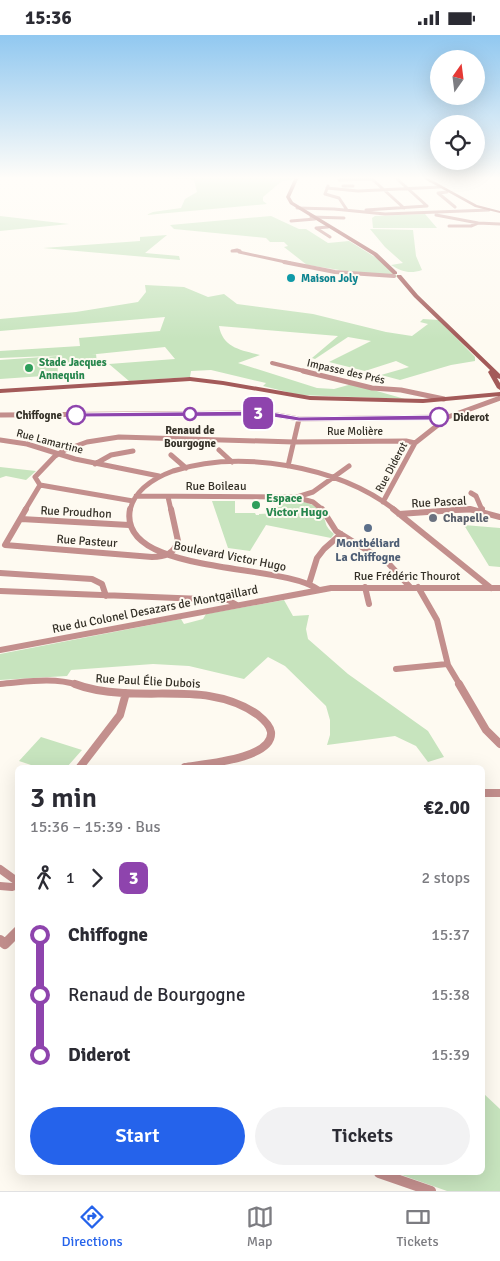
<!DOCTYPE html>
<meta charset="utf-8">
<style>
:root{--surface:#fff;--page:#f2f2f3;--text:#2b2b33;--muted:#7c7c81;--line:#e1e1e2;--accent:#2563eb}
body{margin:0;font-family:Signika,sans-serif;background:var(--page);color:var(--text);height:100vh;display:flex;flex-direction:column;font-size:19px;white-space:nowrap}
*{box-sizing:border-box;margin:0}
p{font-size:16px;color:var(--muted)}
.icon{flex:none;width:28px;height:28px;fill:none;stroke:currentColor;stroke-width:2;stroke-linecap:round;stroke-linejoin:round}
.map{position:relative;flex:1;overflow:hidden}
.panel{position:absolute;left:15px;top:730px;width:470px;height:410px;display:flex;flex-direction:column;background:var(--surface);border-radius:8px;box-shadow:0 5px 20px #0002}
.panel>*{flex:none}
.badge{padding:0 10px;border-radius:8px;font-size:18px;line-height:32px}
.needle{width:32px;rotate:14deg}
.buttons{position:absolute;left:430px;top:15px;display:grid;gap:10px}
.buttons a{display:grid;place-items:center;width:55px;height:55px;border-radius:50%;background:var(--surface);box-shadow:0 5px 20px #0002;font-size:25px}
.map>.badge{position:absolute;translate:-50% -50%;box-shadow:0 0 0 2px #fff}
.legs{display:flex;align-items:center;gap:8px;height:55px;padding:0 15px;font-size:16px}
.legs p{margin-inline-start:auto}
.overview{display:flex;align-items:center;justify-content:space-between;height:85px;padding:0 15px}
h1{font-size:28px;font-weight:600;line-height:38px}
.action{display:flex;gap:10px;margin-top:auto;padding:10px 15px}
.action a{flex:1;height:58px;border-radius:30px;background:var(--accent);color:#fff;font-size:20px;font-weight:600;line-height:58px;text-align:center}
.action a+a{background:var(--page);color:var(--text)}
ul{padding:0 15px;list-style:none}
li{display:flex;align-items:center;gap:18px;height:60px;font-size:19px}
li i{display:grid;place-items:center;width:8px;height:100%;margin:0 6px;background:currentColor}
li i::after{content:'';width:12px;height:12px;margin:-6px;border:4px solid;border-radius:50%;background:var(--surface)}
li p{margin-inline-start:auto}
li:first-child i{background:linear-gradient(#0000 50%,currentColor 0)}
li:last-child i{background:linear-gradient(currentColor 50%,#0000 0)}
.status{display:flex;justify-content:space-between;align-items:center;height:35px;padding:0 25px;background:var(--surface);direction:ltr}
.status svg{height:14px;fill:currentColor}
.tabs{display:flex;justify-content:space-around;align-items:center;height:70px;border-top:1px solid var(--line);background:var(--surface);font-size:14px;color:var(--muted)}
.tabs a{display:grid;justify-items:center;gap:2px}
.tabs .selected{color:var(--accent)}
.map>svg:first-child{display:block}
</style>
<div class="status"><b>15:36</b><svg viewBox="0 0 49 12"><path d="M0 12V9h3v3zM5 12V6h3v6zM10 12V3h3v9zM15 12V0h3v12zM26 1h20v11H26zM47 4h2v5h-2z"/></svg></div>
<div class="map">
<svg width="500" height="1156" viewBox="0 0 500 1156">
<rect width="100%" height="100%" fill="#fefaf1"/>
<path fill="#c7e4be" d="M153,142H294L292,145L282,146L263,162V166L267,169L146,180L153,177L181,173L185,164L197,157L194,145Z
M425,179L437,193H373L372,183L375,181Z
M0,181L69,189L0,196Z
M271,181L299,194H306L328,208L349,206L388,230L398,242H385L307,230L284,212L288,211L284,207H270L266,203L174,194L170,190Z
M370,194L413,195L416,221L422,235C410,239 402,237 391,230L403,228L385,212Z
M167,200L145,218L179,221L180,225L43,213L140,206V202Z
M145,250L184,252L208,262L224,259L237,269L313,279L386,297L412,301L428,289L420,287L423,284L439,285L475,322V326L451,330L400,345L381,340L409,332L396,326L365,336L329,327L371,306L348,302L315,324L312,323L338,301L219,291C223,313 241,315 260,320L238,328L317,353L334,354L352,349L405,364L299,360L263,351L266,348L211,335L191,336L190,342L129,346L109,329L175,324L165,312L97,319L0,323V316L80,311L79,303L160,296L165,282L0,296V284L76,277L138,267L146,257Z
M96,318L97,330L63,332L62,320Z
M57,321L58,340L0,344V325Z
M0,432L36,436L26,445L6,441L0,443Z
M288,464C299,465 316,468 322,478C328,490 323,489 334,499L331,503L266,490L250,516L228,513L212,466H235V478H255L256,480H259V479L278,478L277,466Z
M464,490L500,493V532L489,531Z
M284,565L293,581L309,580L306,594L308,604L348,639L428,696L444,722L428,727L416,711L395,701L327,710L330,700V685L326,671L285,631L268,622L244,644L189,631L153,629L71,635L67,641L0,645V619L181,584L184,589L203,584L206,579Z
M41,702L82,715L67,732H37L19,726Z
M483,1058L500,1074V1156H447L396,1138H482Z"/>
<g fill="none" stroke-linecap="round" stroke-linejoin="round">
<path stroke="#c38f8d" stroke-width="3" d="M395,142L427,171
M339,145L372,144L404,173
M328,151L325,159L339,163L347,175
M343,151H353
M327,153L358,156L440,152
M447,157L438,158L455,172
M297,173L334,174L385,179L489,175
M366,175L427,171
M436,180L478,188L471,191H449
M311,182L344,183
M291,186L315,184
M478,188L500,189
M328,192L316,193L330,202
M237,215L240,216H232Z
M239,217L290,228"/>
<path stroke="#c38f8d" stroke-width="4" d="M284,227L335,237L394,241
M272,328L308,337"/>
<path stroke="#c38f8d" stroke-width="5" d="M303,336L372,353L401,355L444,364
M0,380L266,378L299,384L448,382
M0,405L27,409L75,424L159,441
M219,415L232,427
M171,420L186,433
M95,429L111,420L133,416
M288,431L299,384
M40,450L133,466
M471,458L476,461L482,475
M136,461L295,462L313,467L323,475
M168,462L171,475
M297,462L313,457L349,431
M383,467L415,408L448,382L500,363
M25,475L40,450L35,442L55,421L65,415L87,407L119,402L294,407L406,406L415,408
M130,475C135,454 154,443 173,436C241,414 338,431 395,475
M457,475H474"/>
<path stroke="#c38f8d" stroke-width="6" d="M26,474L5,510L152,522C165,522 174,519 178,506L171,474
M130,474C117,541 282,527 319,555
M322,474L336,496L389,529L410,552
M393,474L491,553
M481,476L482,474
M399,479L470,474L500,482
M21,484L129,490
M0,538L92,544L102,549L106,561
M309,549L317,523L324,514L341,499
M365,552L369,569
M418,552L437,585L448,630L460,650
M0,556L228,565L237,570
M0,615L331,553H500
M396,634L447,629
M0,649C27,647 52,642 78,650"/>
<path stroke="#c38f8d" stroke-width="8" d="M75,649C90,655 107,657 123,658C169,661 218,651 258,680C263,684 270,690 271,697C274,724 203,729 185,732
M459,649L486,695L500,709
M80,732L120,680L126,658
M482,758H500
M0,834L18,847
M0,851L12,852L18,850"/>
<path stroke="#c38f8d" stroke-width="10" d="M0,905L5,909L18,896
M379,1138L431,1156"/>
<path fill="#a35a59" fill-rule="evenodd" d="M295,142H299L290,162L293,167L377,218L397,237V239H393L373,220L290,169L286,162Z
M421,142H426L477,170L500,176V178L475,172Z
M397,240H401L418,260L500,339V344L497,343L500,348V355L497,353L488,337L490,335L414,262L397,242Z
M190,342L223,346L310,361L423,364L500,357V361L423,368L310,365L223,350L190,346L0,358V354Z"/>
</g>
<linearGradient id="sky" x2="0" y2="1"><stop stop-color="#91c8f0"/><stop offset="0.47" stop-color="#fffdf9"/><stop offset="1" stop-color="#fffdf9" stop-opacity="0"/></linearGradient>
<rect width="500" height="304" fill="url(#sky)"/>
<path fill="#8e44ad" stroke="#fff" d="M266,376L299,382L439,380L442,382L439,385L299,386L266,381L76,382L73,380L76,378Z"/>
<circle fill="#0f9aa8" stroke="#fefaf1" stroke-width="2" cx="291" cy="243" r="5"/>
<g fill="#2e9e5b" stroke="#fefaf1" stroke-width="2">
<circle cx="29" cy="333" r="5"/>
<circle cx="256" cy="470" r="5"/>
</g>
<g fill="#fff" stroke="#8e44ad" stroke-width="2.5">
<circle cx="190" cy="379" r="6"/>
<circle cx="76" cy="380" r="9"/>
<circle cx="439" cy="382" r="9"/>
</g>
<circle fill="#6b7280" stroke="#fefaf1" stroke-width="2" cx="433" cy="483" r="5"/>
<circle fill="#5c6f8a" stroke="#fefaf1" stroke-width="2" cx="368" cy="493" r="5"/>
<g text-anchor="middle" stroke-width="4" stroke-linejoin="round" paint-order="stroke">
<g font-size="11" font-weight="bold" fill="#0d838f" stroke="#fefaf1" text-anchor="start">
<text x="301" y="247">Maison Joly</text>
</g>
<g font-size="11" font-weight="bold" fill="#27864d" stroke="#fefaf1" text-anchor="start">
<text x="39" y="331">Stade Jacques<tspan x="39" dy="13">Annequin</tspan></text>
</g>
<g font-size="11" fill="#343027" stroke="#fefaf1">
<text transform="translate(346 336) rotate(13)" y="4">Impasse des Prés</text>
<text x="355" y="400">Rue Molière</text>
<text transform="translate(50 406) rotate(15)" y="4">Rue Lamartine</text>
<text transform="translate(391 432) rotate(-62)" y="4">Rue Diderot</text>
</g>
<g font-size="11" font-weight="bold" fill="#343027" stroke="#fefaf1" text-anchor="end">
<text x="62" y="384">Chiffogne</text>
<text x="453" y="386" text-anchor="start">Diderot</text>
<text x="190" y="399" text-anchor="middle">Renaud de<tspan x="190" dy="13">Bourgogne</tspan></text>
</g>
<g font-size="12" fill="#343027" stroke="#fefaf1">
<text x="216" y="455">Rue Boileau</text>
<text transform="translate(439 467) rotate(-3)" y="4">Rue Pascal</text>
<text transform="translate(76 477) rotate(3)" y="4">Rue Proudhon</text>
<text transform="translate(87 506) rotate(4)" y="4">Rue Pasteur</text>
<text transform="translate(230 521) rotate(11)" y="4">Boulevard Victor Hugo</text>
<text x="407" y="545">Rue Frédéric Thourot</text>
<text transform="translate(155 574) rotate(-11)" y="4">Rue du Colonel Desazars de Montgaillard</text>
<text transform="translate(148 646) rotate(3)" y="4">Rue Paul Élie Dubois</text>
</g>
<g font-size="12" font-weight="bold" fill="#27864d" stroke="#fefaf1" text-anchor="start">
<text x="266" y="467">Espace<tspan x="266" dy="14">Victor Hugo</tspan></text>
</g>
<g font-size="12" font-weight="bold" fill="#5b616d" stroke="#fefaf1" text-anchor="start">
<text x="443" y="487">Chapelle</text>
</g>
<g font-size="12" font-weight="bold" fill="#4e5e75" stroke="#fefaf1">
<text x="368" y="512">Montbéliard<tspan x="368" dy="14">La Chiffogne</tspan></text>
</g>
</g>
</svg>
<div class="buttons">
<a><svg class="needle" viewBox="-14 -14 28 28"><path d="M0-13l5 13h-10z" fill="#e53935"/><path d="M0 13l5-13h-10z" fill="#7c7c81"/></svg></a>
<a><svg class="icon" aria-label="locate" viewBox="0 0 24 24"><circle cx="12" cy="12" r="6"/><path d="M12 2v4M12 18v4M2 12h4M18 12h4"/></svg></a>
</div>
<b class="badge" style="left:258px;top:378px;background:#8e44ad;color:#fff">3</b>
<section class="panel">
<div class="overview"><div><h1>3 min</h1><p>15:36 – 15:39 · Bus</p></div><b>€2.00</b></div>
<div class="legs"><svg class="icon" aria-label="walk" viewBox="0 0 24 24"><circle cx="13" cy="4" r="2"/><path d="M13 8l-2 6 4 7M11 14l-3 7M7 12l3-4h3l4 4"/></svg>1<svg class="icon" aria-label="forward" viewBox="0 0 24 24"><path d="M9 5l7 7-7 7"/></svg><b class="badge" style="background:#8e44ad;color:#fff">3</b><p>2 stops</p></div>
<ul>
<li><i style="color:#8e44ad"></i><b>Chiffogne</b><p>15:37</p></li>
<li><i style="color:#8e44ad"></i><span>Renaud de Bourgogne</span><p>15:38</p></li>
<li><i style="color:#8e44ad"></i><b>Diderot</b><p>15:39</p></li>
</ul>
<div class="action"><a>Start</a><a>Tickets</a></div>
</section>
</div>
<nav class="tabs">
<a class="selected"><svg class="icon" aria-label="directions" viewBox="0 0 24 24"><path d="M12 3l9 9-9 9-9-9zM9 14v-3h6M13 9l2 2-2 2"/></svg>Directions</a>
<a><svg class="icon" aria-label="map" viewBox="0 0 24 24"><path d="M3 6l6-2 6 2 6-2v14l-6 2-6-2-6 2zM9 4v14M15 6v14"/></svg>Map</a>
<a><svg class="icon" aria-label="tickets" viewBox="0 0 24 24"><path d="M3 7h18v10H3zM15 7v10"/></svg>Tickets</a>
</nav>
